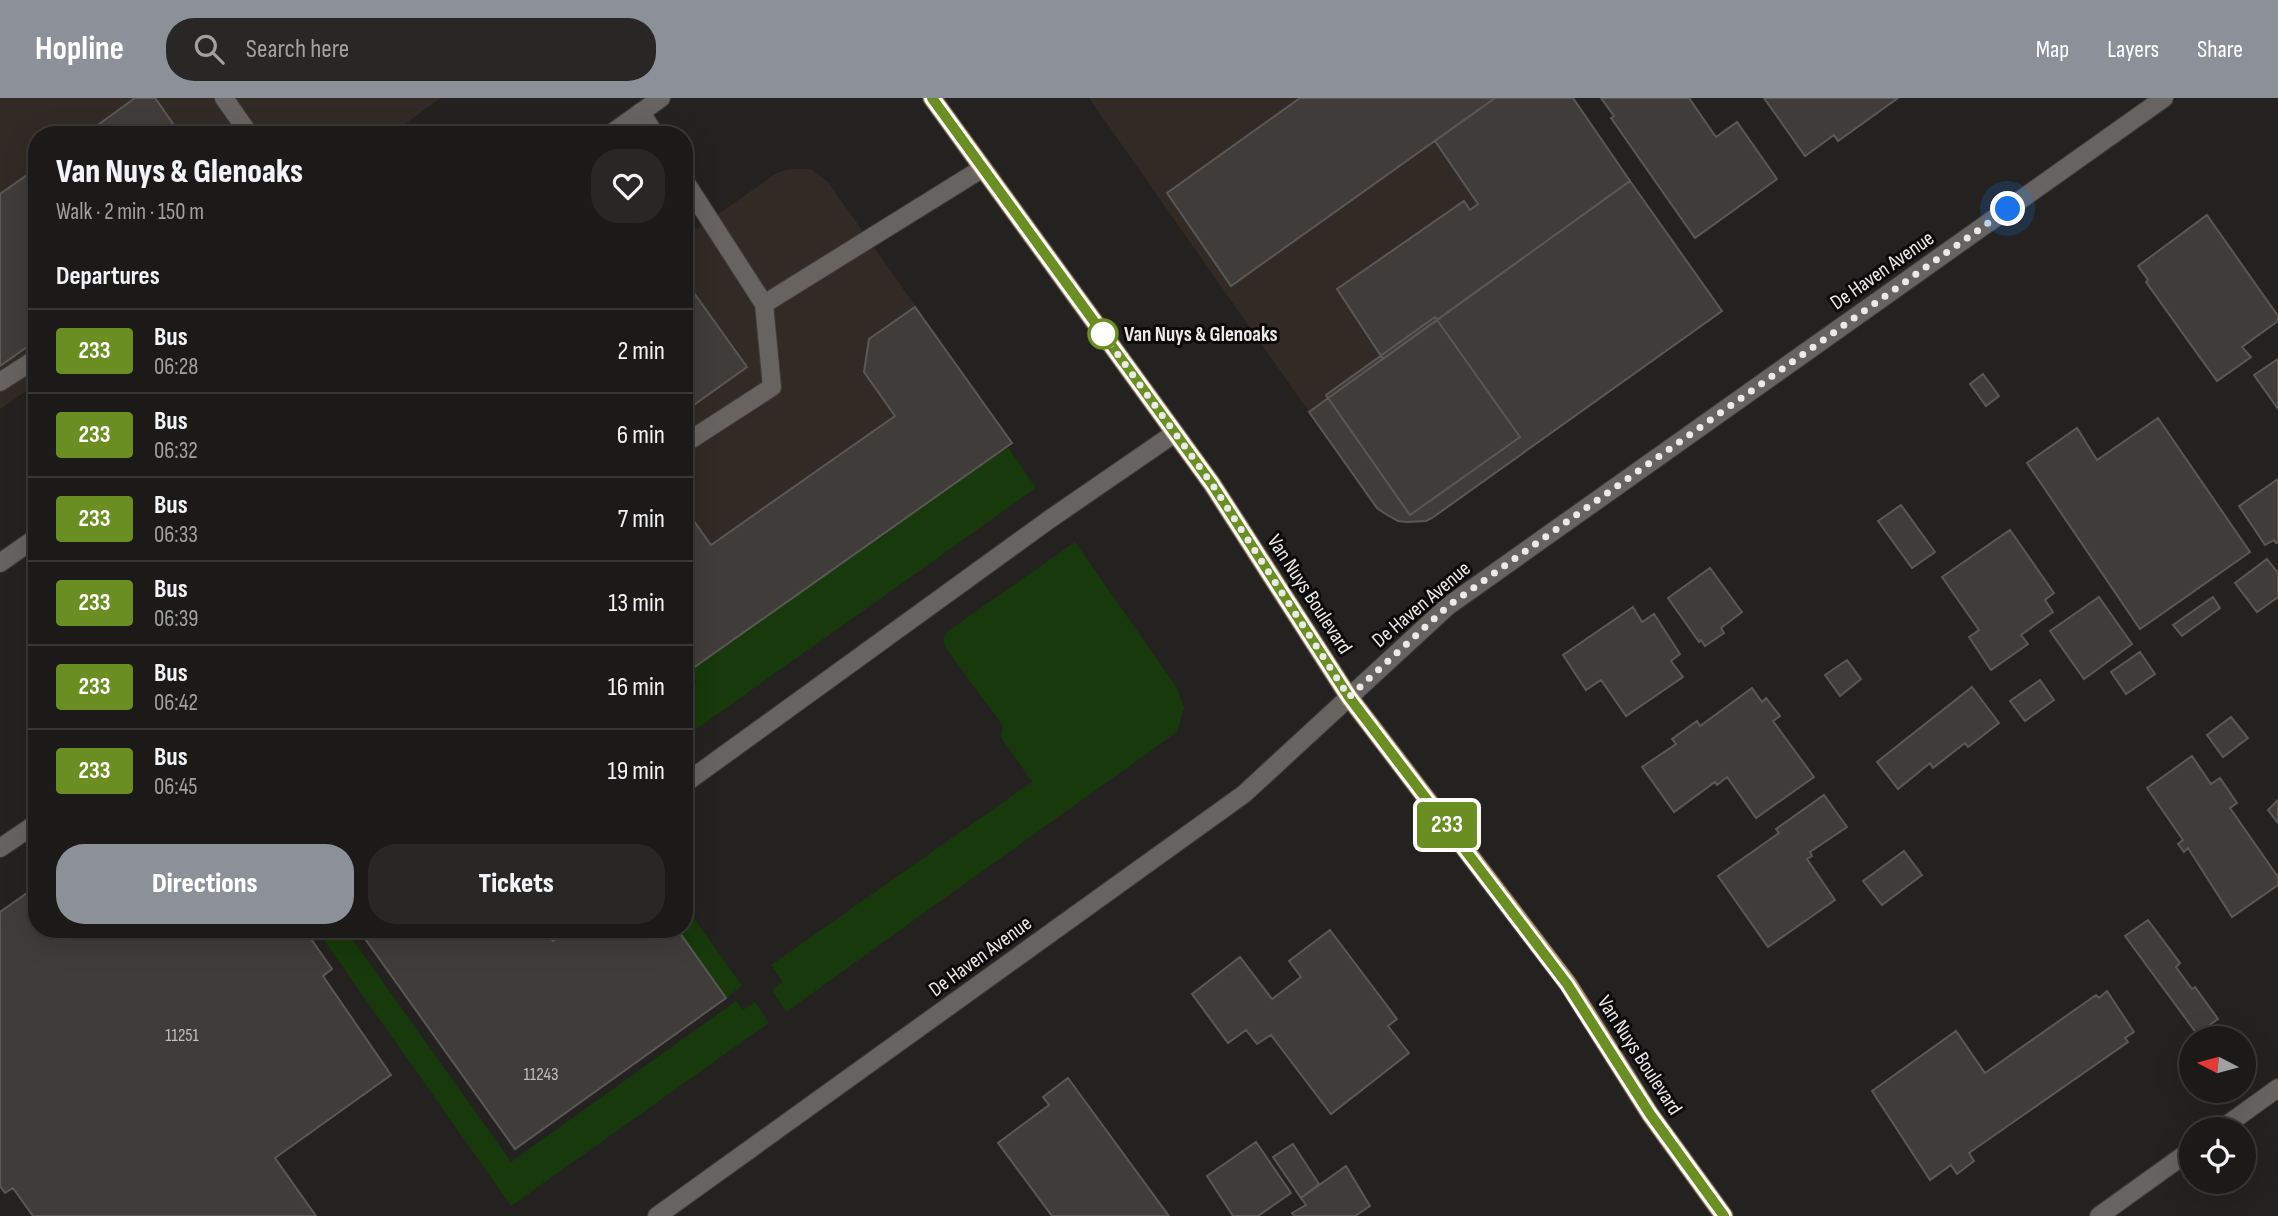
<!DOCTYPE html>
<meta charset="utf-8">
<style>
:root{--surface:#1b1a18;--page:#282725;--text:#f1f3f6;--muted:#a0a1a2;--line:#393837;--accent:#8c9099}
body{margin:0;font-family:"Sofia Sans Condensed",sans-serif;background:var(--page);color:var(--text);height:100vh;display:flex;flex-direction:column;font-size:26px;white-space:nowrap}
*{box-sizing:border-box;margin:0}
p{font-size:23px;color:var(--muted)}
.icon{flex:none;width:38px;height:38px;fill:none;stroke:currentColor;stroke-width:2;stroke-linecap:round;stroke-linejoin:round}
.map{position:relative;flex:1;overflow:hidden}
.side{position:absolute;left:28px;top:28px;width:665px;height:812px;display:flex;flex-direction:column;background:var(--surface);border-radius:28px;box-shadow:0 7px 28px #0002,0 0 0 2px var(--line)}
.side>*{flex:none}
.badge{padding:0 14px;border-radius:5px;font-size:24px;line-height:46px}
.needle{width:46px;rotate:276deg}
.buttons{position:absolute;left:2179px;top:928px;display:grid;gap:14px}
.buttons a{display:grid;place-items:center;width:77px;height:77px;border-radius:50%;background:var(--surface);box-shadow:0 7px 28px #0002,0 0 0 2px var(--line);font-size:35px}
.you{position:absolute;width:35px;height:35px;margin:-18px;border:5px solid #fff;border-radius:50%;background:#1a73e8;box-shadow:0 0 0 10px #1a73e833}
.map>.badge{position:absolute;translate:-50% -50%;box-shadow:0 0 0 4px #fff}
h2{padding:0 28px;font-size:26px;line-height:63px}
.round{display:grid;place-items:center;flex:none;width:74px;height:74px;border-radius:28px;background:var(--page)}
.head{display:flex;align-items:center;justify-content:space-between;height:119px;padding:0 28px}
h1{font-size:33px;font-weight:800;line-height:52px}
.cta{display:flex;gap:14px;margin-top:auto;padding:14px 28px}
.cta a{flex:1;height:80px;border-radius:28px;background:var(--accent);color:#fff;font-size:28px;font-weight:800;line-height:80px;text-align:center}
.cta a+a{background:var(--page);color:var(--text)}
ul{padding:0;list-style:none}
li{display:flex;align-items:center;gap:21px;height:84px;padding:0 28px;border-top:2px solid var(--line)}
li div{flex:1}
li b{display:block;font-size:26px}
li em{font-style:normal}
li .badge{min-width:77px;font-weight:700;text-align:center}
header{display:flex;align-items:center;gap:42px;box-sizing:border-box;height:98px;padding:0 35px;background:var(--accent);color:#fff}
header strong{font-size:33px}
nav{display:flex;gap:38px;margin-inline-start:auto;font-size:24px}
.search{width:490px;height:63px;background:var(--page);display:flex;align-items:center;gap:18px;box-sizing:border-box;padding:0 24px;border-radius:28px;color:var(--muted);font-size:26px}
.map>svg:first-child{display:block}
</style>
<header>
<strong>Hopline</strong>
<div class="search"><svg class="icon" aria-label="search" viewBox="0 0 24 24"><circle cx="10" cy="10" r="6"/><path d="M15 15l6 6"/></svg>Search here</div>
<nav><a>Map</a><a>Layers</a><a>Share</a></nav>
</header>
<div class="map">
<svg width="2278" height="1118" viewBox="0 0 2278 1118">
<rect width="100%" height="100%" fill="#242220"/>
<path fill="#312a25" d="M0,0H440L391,37H37V286L0,311Z
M1089,0H1573L1630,83L1309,314Z
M791,71H811L828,84L1012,345L689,573L684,567V140L771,79L781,73Z"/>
<path fill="#17390b" d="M1008,349L1036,390L698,630L684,634V594L697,585L689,573Z
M1075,444L1177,590L1184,610L1177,634L786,914L772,892L783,884L771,867L1032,684L1001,639L1003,628L945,549L943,541L948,533Z
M684,806L742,888L726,900L677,831H684Z
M316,831H345L511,1064L736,903L743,912L755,904L769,925L511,1108Z"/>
<path fill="#3f3c3a" stroke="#5a5856" stroke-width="2" d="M135,0H155L181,37H84Z
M1300,0H1495L1231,188L1167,95Z
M1495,0H1573L1630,83L1383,261L1337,191L1464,103L1470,112L1478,106L1435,43Z
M1601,0H1689L1716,39L1737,24L1777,81L1695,140L1611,20L1614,18Z
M1764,0H1898L1838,43L1834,37L1805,58Z
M37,70V231L28,237L34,244L0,268V96Z
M1630,83L1722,213L1432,420L1426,423L1407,424L1398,423L1384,415L1377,410L1309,314Z
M2207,117L2278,218V223L2242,249L2251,259L2217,283L2146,184L2148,182L2138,168Z
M684,181L747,269L684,314Z
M915,209L1012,345L689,573L684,567V409L711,447L895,318L864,274L869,241Z
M1435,219L1520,339L1410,417L1326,297Z
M2278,261V311L2254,277Z
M1983,276L1999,298L1986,308L1970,286Z
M2158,320L2250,454L2140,531L2027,365L2077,330L2097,362Z
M2278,381V444L2276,445L2274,442L2265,447L2239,408Z
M1901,407L1935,454L1912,470L1878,423Z
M2010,432L2054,495L2045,502L2053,514L2021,537L2028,546L1991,572L1969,539L1979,532L1942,479Z
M2267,461L2278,475V499L2257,514L2235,485Z
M1710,470L1742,514L1721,530L1724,535L1705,548L1701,542L1699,544L1668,500Z
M2099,499L2132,546L2084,581L2050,533Z
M2213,499L2220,510L2182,538L2173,527Z
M1633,509L1642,524L1654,516L1680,556L1671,563L1683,579L1626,618L1601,582L1586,592L1563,557Z
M2140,554L2155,576L2126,596L2111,574Z
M1847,562L1861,581L1840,598L1825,577Z
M2040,582L2054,602L2025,623L2010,603Z
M1972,589L1999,625L1968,649L1965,645L1933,670L1930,665L1898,691L1877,664Z
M1752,590L1762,604L1766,600L1780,618L1773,623L1814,679L1756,720L1727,679L1717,687L1715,684L1674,714L1642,669L1676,646L1672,641L1697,623L1700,628Z
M2231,619L2248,640L2223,659L2207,637Z
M2192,658L2211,686L2220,680L2237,705L2230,710L2278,779V787L2232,819L2188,750L2184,754L2178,746L2183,742L2147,690Z
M1824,697L1847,729L1810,754L1812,758L1807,761L1835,802L1768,849L1718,778L1779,735L1776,731Z
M2278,702V725L2268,712Z
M1904,753L1922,777L1882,807L1863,783Z
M37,788V831H304L332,871L323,878L391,977L275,1060L316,1118H33L13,1090L5,1095L0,1088V814Z
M2148,822L2180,865L2176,869L2192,891L2195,889L2218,921L2197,936L2125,838Z
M358,831H544L553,843L570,831H677L726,900L515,1051Z
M1330,832L1397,921L1388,928L1409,955L1331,1016L1271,937L1257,946L1246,932L1228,945L1192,896L1240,859L1272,901L1301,879L1289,863Z
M2107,893L2134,934L2125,940L2128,944L1969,1055L1974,1063L1957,1076L1951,1067L1930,1082L1872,993L1956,933L1985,975L2096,897L2099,900Z
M1068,980L1169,1118H1052L998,1045L1049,1007L1043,999Z
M1256,1044L1291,1095L1258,1118H1233L1207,1078Z
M1293,1046L1319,1086L1301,1100L1273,1059Z
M1346,1068L1370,1108L1355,1118H1294L1292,1115L1306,1107L1301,1100Z"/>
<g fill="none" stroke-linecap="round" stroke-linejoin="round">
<defs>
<path id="service" d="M224,0L250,37
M641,14L655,37
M684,82L764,206L772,289L684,346
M764,206L983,70
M0,284L37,260
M684,686L1050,421L1175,335
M0,750L37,725"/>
<path id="minor" d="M2221,1031L2278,990
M657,1118L1244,696L1448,508L2164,0
M2099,1118L2191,1052"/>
<path id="secondary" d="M609,37L661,0
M0,465L37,439"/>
<path id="primary" d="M932,0L1212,386L1349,599L1568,886L1650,1016L1724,1118"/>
</defs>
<use href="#service" stroke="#3e3c3b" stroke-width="20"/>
<use href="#minor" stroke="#3e3c3b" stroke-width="20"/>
<use href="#secondary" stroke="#3e3c3b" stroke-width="20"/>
<use href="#primary" stroke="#3e3c3b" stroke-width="20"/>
<use href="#service" stroke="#666361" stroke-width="18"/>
<use href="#minor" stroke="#666361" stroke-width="18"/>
<use href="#secondary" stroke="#666361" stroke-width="18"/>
<use href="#primary" stroke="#ad9163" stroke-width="18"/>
</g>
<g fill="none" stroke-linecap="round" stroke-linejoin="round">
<defs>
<path id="line" d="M932,0L1212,386L1349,599L1567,886L1650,1016L1724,1118"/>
</defs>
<use href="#line" stroke="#fff" stroke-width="16"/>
<use href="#line" stroke="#6b8e23" stroke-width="10"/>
<path stroke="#eceae9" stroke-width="7" stroke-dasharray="0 12.6" d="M1103,236L1212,386L1349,599L1448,508L2008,111"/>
</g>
<circle fill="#fff" stroke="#6b8e23" stroke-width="3.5" cx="1103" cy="236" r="14"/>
<g text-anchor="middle" stroke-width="6" stroke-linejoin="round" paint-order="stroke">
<g font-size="18" fill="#c1bebd">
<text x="182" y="943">11251</text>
<text x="541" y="982">11243</text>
</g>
<g font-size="21" fill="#eceae9" stroke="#0c0b0b">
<text transform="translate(1882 172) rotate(-35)" y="7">De Haven Avenue</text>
<text transform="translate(1310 496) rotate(57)" y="7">Van Nuys Boulevard</text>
<text transform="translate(1421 506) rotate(-40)" y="7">De Haven Avenue</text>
<text transform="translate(980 858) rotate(-36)" y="7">De Haven Avenue</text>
<text transform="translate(1640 957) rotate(57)" y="7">Van Nuys Boulevard</text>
</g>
<g font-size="21" font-weight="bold" fill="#eceae9" stroke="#0c0b0b" text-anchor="start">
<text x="1124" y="243">Van Nuys &amp; Glenoaks</text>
</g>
</g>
</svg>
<div class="buttons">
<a><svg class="needle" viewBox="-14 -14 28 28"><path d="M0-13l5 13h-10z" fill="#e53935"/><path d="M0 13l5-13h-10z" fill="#a0a1a2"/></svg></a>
<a><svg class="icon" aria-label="locate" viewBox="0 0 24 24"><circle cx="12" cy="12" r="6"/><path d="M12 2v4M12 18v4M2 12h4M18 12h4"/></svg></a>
</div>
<div class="you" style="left:2008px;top:111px"></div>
<b class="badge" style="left:1447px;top:727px;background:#6b8e23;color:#fff">233</b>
<section class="side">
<div class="head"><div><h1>Van Nuys &amp; Glenoaks</h1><p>Walk · 2 min · 150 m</p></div><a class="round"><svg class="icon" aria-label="heart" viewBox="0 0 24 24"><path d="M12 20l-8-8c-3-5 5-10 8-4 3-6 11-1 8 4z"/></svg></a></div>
<h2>Departures</h2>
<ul>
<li><span class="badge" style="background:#6b8e23;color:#fff">233</span><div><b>Bus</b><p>06:28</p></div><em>2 min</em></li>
<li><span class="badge" style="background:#6b8e23;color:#fff">233</span><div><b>Bus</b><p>06:32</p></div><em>6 min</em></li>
<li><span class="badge" style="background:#6b8e23;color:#fff">233</span><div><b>Bus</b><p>06:33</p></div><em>7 min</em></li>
<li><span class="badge" style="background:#6b8e23;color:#fff">233</span><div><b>Bus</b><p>06:39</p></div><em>13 min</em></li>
<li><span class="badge" style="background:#6b8e23;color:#fff">233</span><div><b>Bus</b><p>06:42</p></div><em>16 min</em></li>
<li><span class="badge" style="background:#6b8e23;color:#fff">233</span><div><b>Bus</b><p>06:45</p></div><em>19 min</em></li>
</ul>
<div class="cta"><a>Directions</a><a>Tickets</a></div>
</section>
</div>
